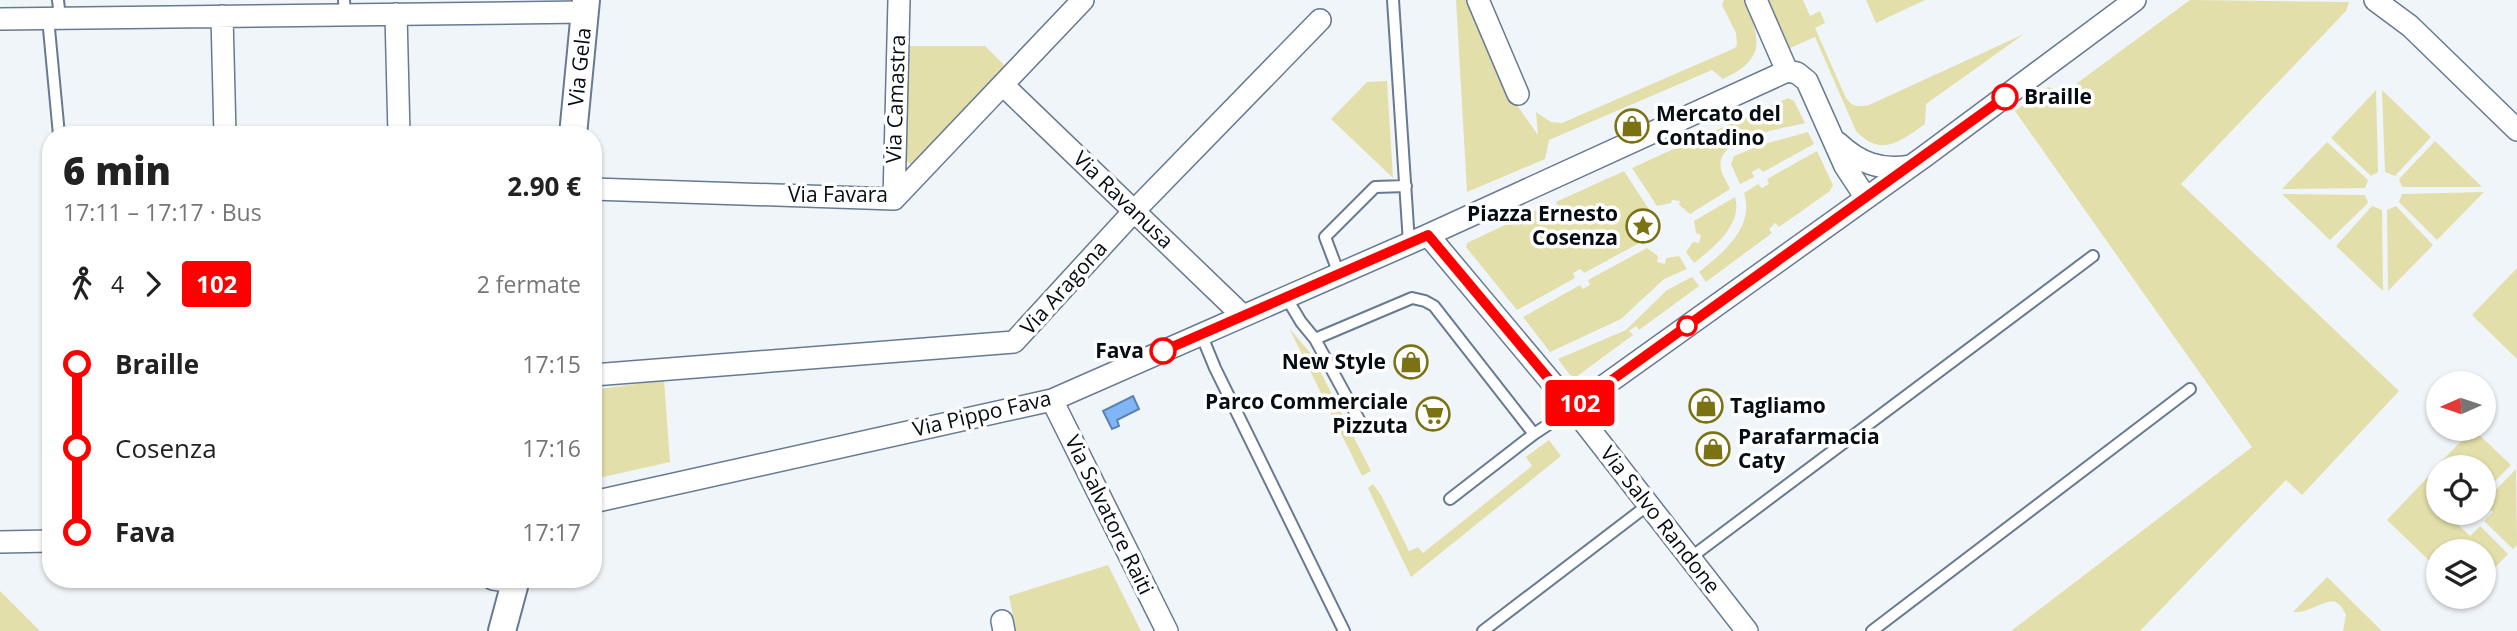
<!DOCTYPE html>
<html lang="it">
<meta charset="utf-8">
<style>
:root{--surface:#fff;--page:#f2f2f2;--text:#222;--muted:#767676}
body{margin:0;font-family:"Open Sans",sans-serif;background:var(--page);color:var(--text);height:100vh;display:flex;flex-direction:column;font-size:26px;white-space:nowrap}
*{box-sizing:border-box;margin:0}
p{font-size:23px;color:var(--muted)}
.icon{flex:none;width:38px;height:38px;fill:none;stroke:currentColor;stroke-width:2;stroke-linecap:round;stroke-linejoin:round}
.map{position:relative;flex:1;overflow:hidden}
.panel{position:absolute;left:42px;top:126px;width:560px;height:462px;display:flex;flex-direction:column;background:var(--surface);border-radius:28px;box-shadow:0 2px 5px #0004}
.panel>*{flex:none}
.badge{padding:0 14px;border-radius:5px;font-size:24px;line-height:46px}
.needle{width:46px;rotate:267deg}
.fabs{position:absolute;left:2426px;top:371px;display:grid;gap:14px}
.fabs a{display:grid;place-items:center;width:70px;height:70px;border-radius:50%;background:var(--surface);box-shadow:0 2px 5px #0004;font-size:35px}
.map>.badge{position:absolute;translate:-50% -50%;box-shadow:0 0 0 4px #fff}
.legs{display:flex;align-items:center;gap:10px;height:77px;padding:0 21px;font-size:23px}
.legs p{margin-inline-start:auto}
.headline{display:flex;align-items:center;justify-content:space-between;height:119px;padding:0 21px}
h1{font-size:38px;font-weight:800;line-height:52px}
ul{padding:0 21px;list-style:none}
li{display:flex;align-items:center;gap:24px;height:84px;font-size:26px}
li i{display:grid;place-items:center;width:10px;height:100%;margin:0 9px;background:currentColor}
li i::after{content:'';width:18px;height:18px;margin:-9px;border:5px solid;border-radius:50%;background:var(--surface)}
li p{margin-inline-start:auto}
li:first-child i{background:linear-gradient(#0000 50%,currentColor 0)}
li:last-child i{background:linear-gradient(currentColor 50%,#0000 0)}
.map>svg:first-child{display:block}
</style>
<div class="map">
<svg width="2517" height="631" viewBox="0 0 2517 631">
<rect width="100%" height="100%" fill="#f0f5fa"/>
<path fill="#e2dfab" d="M1456,0H1471L1514,101L1538,135L1536,112L1551,122L1562,123L1735,48L1737,45L1736,33L1722,5L1724,0H1745C1760,39 1767,59 1723,79L1712,70L1549,140L1545,159L1467,192Z
M1768,0H1803L1810,16L1820,11L1825,23L1815,28L1846,98C1852,107 1859,107 1869,105L2024,34L1926,104L1925,124C1901,141 1881,158 1856,131L1815,37L1790,48Z
M1866,0H1925L1876,23Z
M2190,0L2349,2L2346,11L2181,184L2399,391L2302,495L2286,480L2140,631H2011L2252,447L2015,111L2048,87L2065,92Z
M907,46H985L1007,68L913,167L905,159Z
M1387,81L1393,178L1331,119L1367,82Z
M2376,90L2378,172L2371,176L2331,138Z
M2382,90L2431,137L2395,176L2385,172Z
M1788,98L1794,101L1805,123C1783,129 1714,137 1721,169C1722,176 1728,183 1730,189L1690,214L1679,205L1680,201L1672,200L1671,203L1657,206L1632,168L1702,136L1704,141L1712,138L1710,133Z
M1808,132L1814,144L1763,172L1759,168L1752,172L1754,177L1740,184L1731,164L1734,156L1761,145Z
M2435,141L2482,187H2402L2399,179Z
M2327,142L2368,180L2365,188L2282,189Z
M1817,151L1833,185L1830,191L1779,227L1775,223L1769,229L1772,233L1706,282L1699,272C1723,253 1755,227 1744,193L1758,184L1762,188L1769,184L1767,179Z
M1624,171L1650,211L1643,221L1637,220L1635,227L1641,229L1643,241L1584,273L1580,269L1573,273L1575,278L1517,310L1466,247L1467,243L1547,205L1550,210L1558,206L1556,202Z
M2484,192L2437,240L2399,202L2402,194Z
M2282,194L2365,195L2368,203L2330,240Z
M1735,197C1743,225 1713,248 1694,263L1686,252L1693,242L1699,243L1701,235L1696,233L1694,221Z
M2372,206L2382,210L2383,291L2336,246Z
M2396,206L2433,245L2388,291L2387,210Z
M1647,248L1658,256L1657,262L1665,264L1666,258L1679,256L1687,269L1664,279L1621,319L1550,352L1523,317L1580,285L1583,289L1590,285L1588,280Z
M2517,268V359L2472,315Z
M1692,277L1699,286L1639,330L1636,326L1629,331L1633,335L1576,377L1570,375L1558,359L1626,330L1667,290Z
M1289,328L1312,355L1371,471L1362,476Z
M664,380L670,462L603,477H593V390Z
M2473,429L2511,465L2483,493V467H2438V477L2432,471Z
M1549,440L1561,456L1411,577L1368,488L1373,484L1381,495L1409,551L1418,547L1423,553L1532,466L1526,457Z
M2516,469L2517,545L2513,549L2484,521L2493,512L2483,503Z
M2428,477L2438,486V513H2446L2470,536L2480,526L2508,554L2483,580V551H2438V569L2387,520Z
M1108,565L1141,631H1016L1009,596Z
M2327,577L2382,631H2343L2346,615L2341,606L2334,601C2319,602 2309,613 2293,612Z
M0,591L40,631H0Z"/>
<path fill="#80b6f6" stroke="#5b83b2" stroke-width="2" d="M1133,396L1139,409L1117,420L1119,426L1112,429L1103,411Z"/>
<g fill="none" stroke-linecap="round" stroke-linejoin="round">
<defs>
<path id="service" d="M58,0L60,18
M344,0L345,15
M1393,0L1409,243
M48,18L59,135
M1339,274L1325,237L1375,187L1406,186
M1286,297L1301,322L1315,339L1412,298L1425,301L1434,306L1534,434L1573,408
M1201,334L1215,368L1344,631
M1315,339L1363,427
M1450,499L1534,434
M1690,558L2093,256
M1483,631L1648,505
M1872,631L2190,389"/>
<path id="minor" d="M1478,0L1518,94
M1756,0L1787,71
M2375,0L2410,26L2517,130
M396,14L399,135
M222,16L225,135
M0,19L585,12
M1003,85L1243,316
M1838,143C1859,163 1881,171 1910,166
M593,189L894,199L1083,0
M894,199L899,0
M1428,235L1573,408L1747,631
M593,375L1014,342L1135,210L1320,20
M1052,400L1167,631
M1573,408L1925,156L2135,0
M593,502L1052,400L1428,235L1787,71L1797,73L1807,81L1845,166L1866,198
M0,542L51,541
M493,579L515,582
M1002,621L1004,631"/>
<path id="tertiary" d="M573,135L586,0
M502,631L516,579"/>
</defs>
<use href="#service" stroke="#677a91" stroke-width="14"/>
<use href="#minor" stroke="#677a91" stroke-width="24"/>
<use href="#tertiary" stroke="#677a91" stroke-width="30"/>
<use href="#service" stroke="#fff" stroke-width="10"/>
<use href="#minor" stroke="#fff" stroke-width="21"/>
<use href="#tertiary" stroke="#fff" stroke-width="26"/>
</g>
<g fill="none" stroke-linecap="round" stroke-linejoin="round">
<defs>
<path id="line-1" d="M1163,351L1428,235L1573,408L2005,97"/>
</defs>
<use href="#line-1" stroke="#fff" stroke-width="16"/>
<use href="#line-1" stroke="#f00" stroke-width="10"/>
</g>
<defs>
<symbol id="shop-ring" viewBox="-11 -11 22 22"><circle r="9.5" fill="#fff" stroke="#7a7213" stroke-width="1.5"/><path d="M-5-2.5h2.3a2.7 3.5 0 0 1 5.4 0H5L5.5 6h-11ZM-1.5-2.5h3a1.5 2.3 0 0 0-3 0Z" fill="#7a7213"/></symbol>
<symbol id="sight-ring" viewBox="-11 -11 22 22"><circle r="9.5" fill="#fff" stroke="#7a7213" stroke-width="1.5"/><path d="M0-6L1.8-2.2L6-1.7L2.9 1.2L3.7 5.4L0 3.3L-3.7 5.4L-2.9 1.2L-6-1.7L-1.8-2.2Z" fill="#7a7213"/></symbol>
<symbol id="supermarket-ring" viewBox="-11 -11 22 22"><circle r="9.5" fill="#fff" stroke="#7a7213" stroke-width="1.5"/><path d="M-6-5.5h2.5l.6 2H6L4.5 2H-2.5L-4.4-4H-6ZM-1.5 3.2a1.3 1.3 0 1 0 .1 0ZM3 3.2a1.3 1.3 0 1 0 .1 0Z" fill="#7a7213"/></symbol>
</defs>
<g fill-rule="evenodd">
<use href="#shop-ring" x="1613" y="107" width="38" height="38"/>
<use href="#sight-ring" x="1624" y="207" width="38" height="38"/>
<use href="#shop-ring" x="1392" y="343" width="38" height="38"/>
<use href="#shop-ring" x="1687" y="387" width="38" height="38"/>
<use href="#supermarket-ring" x="1414" y="395" width="38" height="38"/>
<use href="#shop-ring" x="1694" y="430" width="38" height="38"/>
</g>
<g fill="#fff" stroke="#f00" stroke-width="3.5">
<circle cx="2005" cy="97" r="12"/>
<circle cx="1687" cy="326" r="9"/>
<circle cx="1163" cy="351" r="12"/>
</g>
<g text-anchor="middle" stroke-width="7" stroke-linejoin="round" paint-order="stroke">
<g font-size="21" fill="#060c14" stroke="#fff">
<text transform="translate(580 67) rotate(-84)" y="7">Via Gela</text>
<text transform="translate(896 99) rotate(-88)" y="7">Via Camastra</text>
<text x="838" y="202">Via Favara</text>
<text transform="translate(1123 200) rotate(44)" y="7">Via Ravanusa</text>
<text transform="translate(1064 288) rotate(-48)" y="7">Via Aragona</text>
<text transform="translate(982 414) rotate(-13)" y="7">Via Pippo Fava</text>
<text transform="translate(1109 515) rotate(64)" y="7">Via Salvatore Raiti</text>
<text transform="translate(1660 520) rotate(52)" y="7">Via Salvo Randone</text>
</g>
<g font-size="21" font-weight="bold" fill="#060c14" stroke="#fff" text-anchor="start">
<text x="2024" y="104">Braille</text>
<text x="1144" y="358" text-anchor="end">Fava</text>
</g>
<g font-size="21" font-weight="bold" fill="#060c14" stroke="#fff" text-anchor="start">
<text x="1656" y="121">Mercato del<tspan x="1656" dy="24">Contadino</tspan></text>
<text x="1618" y="221" text-anchor="end">Piazza Ernesto<tspan x="1618" dy="24">Cosenza</tspan></text>
<text x="1386" y="369" text-anchor="end">New Style</text>
<text x="1408" y="409" text-anchor="end">Parco Commerciale<tspan x="1408" dy="24">Pizzuta</tspan></text>
<text x="1730" y="413">Tagliamo</text>
<text x="1738" y="444">Parafarmacia<tspan x="1738" dy="24">Caty</tspan></text>
</g>
</g>
</svg>
<div class="fabs">
<a><svg class="needle" viewBox="-14 -14 28 28"><path d="M0-13l5 13h-10z" fill="#e53935"/><path d="M0 13l5-13h-10z" fill="#767676"/></svg></a>
<a><svg class="icon" aria-label="locate" viewBox="0 0 24 24"><circle cx="12" cy="12" r="6"/><path d="M12 2v4M12 18v4M2 12h4M18 12h4"/></svg></a>
<a><svg class="icon" aria-label="layers" viewBox="0 0 24 24"><path d="M12 4l9 5-9 5-9-5zM3 14l9 5 9-5"/></svg></a>
</div>
<b class="badge" style="left:1580px;top:403px;background:#f00;color:#fff">102</b>
<section class="panel">
<div class="headline"><div><h1>6 min</h1><p>17:11 – 17:17 · Bus</p></div><b>2.90 €</b></div>
<div class="legs"><svg class="icon" aria-label="walk" viewBox="0 0 24 24"><circle cx="13" cy="4" r="2"/><path d="M13 8l-2 6 4 7M11 14l-3 7M7 12l3-4h3l4 4"/></svg>4<svg class="icon" aria-label="forward" viewBox="0 0 24 24"><path d="M9 5l7 7-7 7"/></svg><b class="badge" style="background:#f00;color:#fff">102</b><p>2 fermate</p></div>
<ul>
<li><i style="color:#f00"></i><b>Braille</b><p>17:15</p></li>
<li><i style="color:#f00"></i><span>Cosenza</span><p>17:16</p></li>
<li><i style="color:#f00"></i><b>Fava</b><p>17:17</p></li>
</ul>
</section>
</div>
